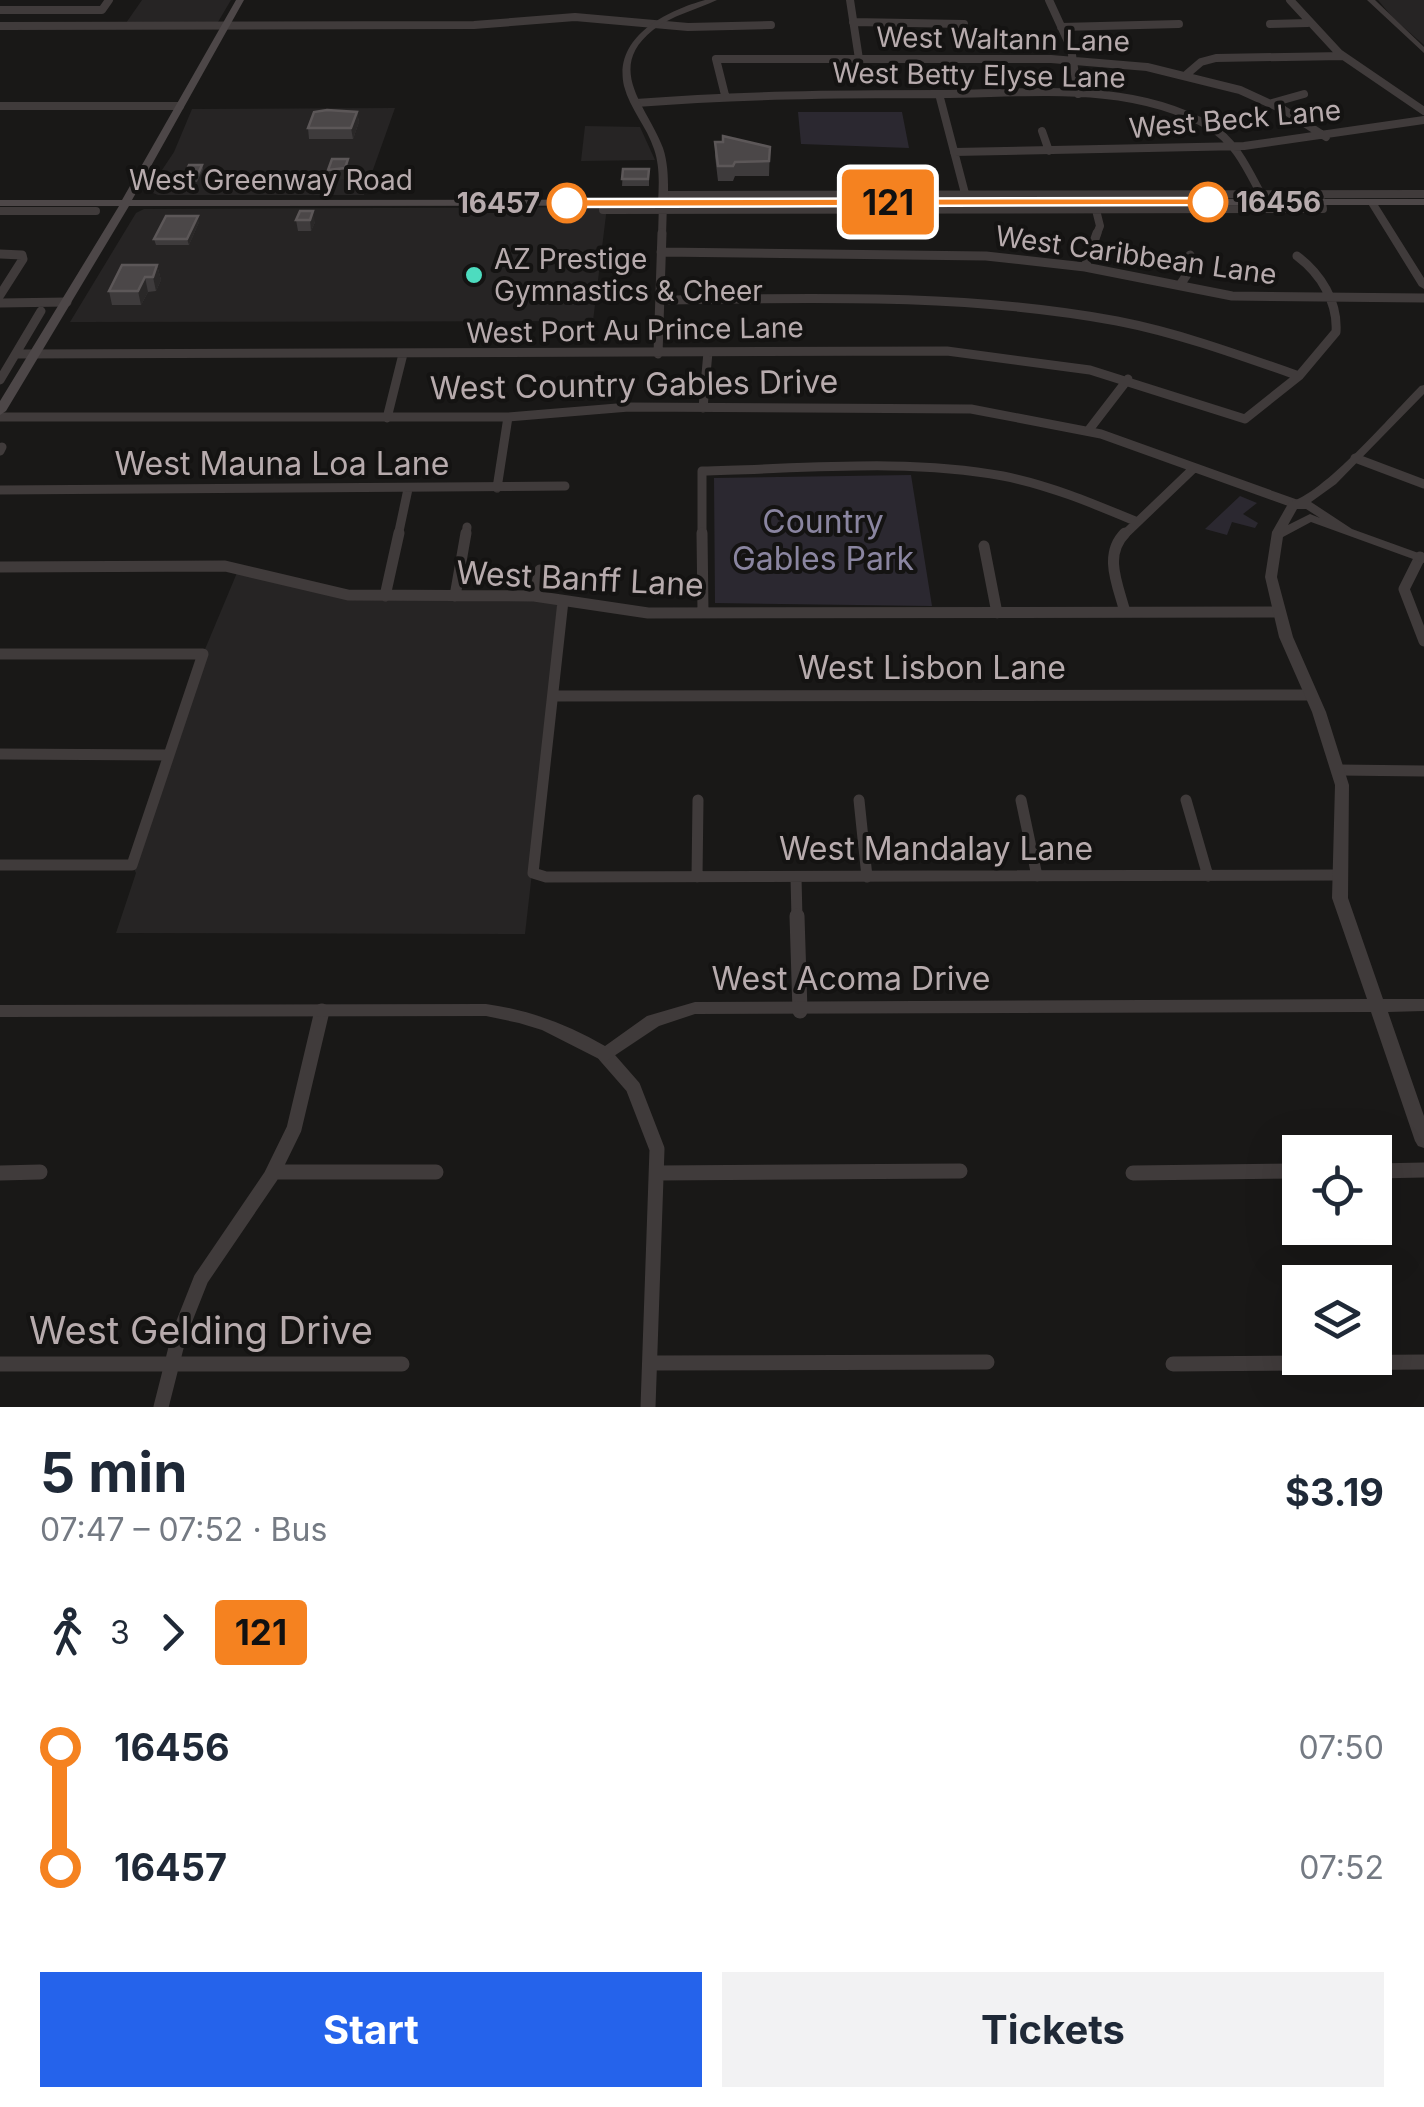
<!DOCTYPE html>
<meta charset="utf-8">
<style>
:root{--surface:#fff;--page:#f2f2f3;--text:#1f2937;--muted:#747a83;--accent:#2563eb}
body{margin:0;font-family:Inter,sans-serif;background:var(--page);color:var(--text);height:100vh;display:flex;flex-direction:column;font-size:38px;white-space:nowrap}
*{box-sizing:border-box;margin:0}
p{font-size:32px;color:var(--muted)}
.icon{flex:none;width:55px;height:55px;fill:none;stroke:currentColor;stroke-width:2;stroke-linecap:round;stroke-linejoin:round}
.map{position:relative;height:1407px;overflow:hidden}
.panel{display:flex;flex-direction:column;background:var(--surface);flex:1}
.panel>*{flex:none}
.badge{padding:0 20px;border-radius:8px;font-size:35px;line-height:65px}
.fabs{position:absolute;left:1282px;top:1135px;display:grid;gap:20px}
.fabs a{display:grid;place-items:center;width:110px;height:110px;border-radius:0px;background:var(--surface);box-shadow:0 10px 40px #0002;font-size:50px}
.map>.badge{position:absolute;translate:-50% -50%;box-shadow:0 0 0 5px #fff}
.legs{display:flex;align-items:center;gap:15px;height:110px;padding:0 40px;font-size:32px}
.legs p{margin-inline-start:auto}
.head{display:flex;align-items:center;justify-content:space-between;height:170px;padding:0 40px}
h1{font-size:55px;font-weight:700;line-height:75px}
.primary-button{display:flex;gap:20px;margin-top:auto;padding:20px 40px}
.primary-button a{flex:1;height:115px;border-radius:0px;background:var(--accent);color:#fff;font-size:40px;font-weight:700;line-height:115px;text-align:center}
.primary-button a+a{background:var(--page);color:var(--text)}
ul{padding:0 40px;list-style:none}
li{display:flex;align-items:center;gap:35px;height:120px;font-size:38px}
li i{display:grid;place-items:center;width:15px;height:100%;margin:0 12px;background:currentColor}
li i::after{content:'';width:25px;height:25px;margin:-12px;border:8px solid;border-radius:50%;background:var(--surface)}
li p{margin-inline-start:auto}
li:first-child i{background:linear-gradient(#0000 50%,currentColor 0)}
li:last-child i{background:linear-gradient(currentColor 50%,#0000 0)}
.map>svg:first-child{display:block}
</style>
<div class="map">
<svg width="1424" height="1407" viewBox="0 0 1424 1407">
<rect width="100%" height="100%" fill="#191817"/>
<path fill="#262424" d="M142,0H231L218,22L126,23Z
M1378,0H1424V45L1394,19Z
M395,108L364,195H158L148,191L174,152L192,109Z
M585,126L640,127L655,160L581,161Z
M607,207L593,321L70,322L136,213L144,209Z
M239,568L316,590L563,601L525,934L116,933L136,873L132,865L203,654Z"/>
<path fill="#2b2830" d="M798,112H902L909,148L801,144Z
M911,475L932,606L715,603L714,478Z
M1240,496L1257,503L1243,514L1258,523L1255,528L1232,522L1227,535L1205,529Z"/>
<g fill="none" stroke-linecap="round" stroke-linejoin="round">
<path stroke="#403b3b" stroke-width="8" d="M850,0L859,59
M1049,0L1071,48L1078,94
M1290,0L1339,53L1424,111
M0,10H102L109,0
M853,22L964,24
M1270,24L1308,23
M0,26L474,25L575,17L688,27L771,25
M1061,27L1179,24
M1187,74L1201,62L1216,58L1343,56
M939,94L967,201
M725,95L716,59H1051L1147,67L1240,90L1284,110L1326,137
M636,103C737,95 839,94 940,94C1028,94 1129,80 1209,126C1236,141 1249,172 1263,198
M1272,103L1304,94
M0,106H180
M1042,131L1049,151
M954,152L1244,146L1424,120
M663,195L1424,194
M1095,206L1100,226L1096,236
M603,210L1323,209L1322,202
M0,211H96
M662,236L663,203"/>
<path stroke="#403b3b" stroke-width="9" d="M661,252L986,256L1085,267L1232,296L1424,298
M0,254L22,255L23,259L0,295
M1085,267L1097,233
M1180,285L1194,264L1190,255
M660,300C812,298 966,293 1117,321C1179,333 1239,355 1299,376
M0,303L67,302
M16,354L947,351L1090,370L1245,419L1299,376L1336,332C1338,302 1321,274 1297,256
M658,354L662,233
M0,380L41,311
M703,408L708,352
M0,417H508L629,407L971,409L1101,434L1296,504
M387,418L403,354
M1088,431L1128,379
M0,451L2,447
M1355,458L1424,484
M497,488L508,417
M0,490L565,486
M398,536L408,489
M466,536L467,527
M702,536V471C802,469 905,458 1003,476C1049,485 1092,503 1135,521
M1123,536L1194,468"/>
<path stroke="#403b3b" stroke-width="11" d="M702,533L703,612
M984,546L997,613
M1420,557L1404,589L1424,641
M0,567L225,566L348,595L534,596L648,613L1280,612
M385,596L399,533
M455,596L466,533
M534,596L540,570
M563,601L533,873L546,877L1339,875
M1125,612C1118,585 1103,555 1125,533
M0,654H203L132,865H0
M553,696L1311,695
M0,754L169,755
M1339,770L1424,771
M859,800L867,877
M1021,800L1037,876
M1186,800L1208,876
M697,877L698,800
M796,877L797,919"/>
<path stroke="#403b3b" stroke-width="15" d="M797,916L800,1011
M605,1055L633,1087L657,1149L648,1407
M1375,1171L1424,1170
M273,1172H436
M0,1173L40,1172
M657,1173L960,1171
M1133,1173L1300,1171
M650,1363L987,1362
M0,1364H402
M1173,1364L1424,1362
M161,1407L180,1332L201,1279L271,1176L294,1129L322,1011"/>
<path fill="#403b3b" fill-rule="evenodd" d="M705,0H717C696,10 672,15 653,30C604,69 648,107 663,148C669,166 668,185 668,203L663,206L658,203C659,185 660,166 654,149C647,127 630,109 624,86C613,37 666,11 705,0Z
M1367,0H1375L1424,47V53Z
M1369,200H1375L1424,278V289L1419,286L1367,202Z
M1424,385V394L1336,484L1311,502L1352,529L1424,555V563L1311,522L1283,537L1277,577L1293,637L1326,712L1349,785L1348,898L1383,999H1424V1011L1388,1012L1424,1116V1148L1418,1146L1415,1141L1371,1012L695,1014L659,1026L605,1062L542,1030L519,1023L486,1016L0,1017V1005L486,1004C529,1010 567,1024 605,1046L647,1016L695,1002L1367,999L1332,898L1335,785L1312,712L1279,637L1265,577L1272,532L1289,502C1322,496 1393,413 1420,386ZM1297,509H1306L1320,518L1310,514L1288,525Z"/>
<path fill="#4d4748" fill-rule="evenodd" d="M236,0H244L132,200L1424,199V205L129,206L6,411L0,415V401L119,206H0V200H122Z"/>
</g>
<path fill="#3e3b3c" d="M357,112L359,122L353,139H309L308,128Z
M715,142L770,147L769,176H735L733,181H718L715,156Z
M202,165L203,169L197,182H183L182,179Z
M623,169L649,176V186H622Z
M300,211L315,222L311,231H298L296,220Z
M199,222L189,245H156L154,239Z
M157,265L161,280L156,291L148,292L141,305H112L109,291Z"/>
<path fill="#2a2828" d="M357,112L359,122L353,139L351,128Z
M348,159L350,170L346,179L330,181L328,170Z
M313,211L315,222L311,231L310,220Z
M198,216L199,222L189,245L187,239Z
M157,265L161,280L156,291L153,277Z
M145,277L148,292L141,305L138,291Z"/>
<path fill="#4b4748" stroke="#5c5758" stroke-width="2.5" d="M327,110L357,112L351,128H308L314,112Z
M723,136L770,147L769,161L735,162L733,166H718L715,142H723Z
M332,159H348L345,168L328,170Z
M189,165H202L196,178L182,179Z
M623,169H649L648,179H622Z
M300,211H313L310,220H296Z
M166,216H198L187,239H154Z
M122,265H157L153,277H145L138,291H109Z"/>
<path fill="#f58220" stroke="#fff" stroke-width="2.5" d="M1208,198L1213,205L567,207L560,203L567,199Z"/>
<g fill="#fff" stroke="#f58220" stroke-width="5">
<circle cx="1208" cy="202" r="18"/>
<circle cx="567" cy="203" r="18"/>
</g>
<circle fill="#4ddcbf" stroke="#141312" stroke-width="4" cx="474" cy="275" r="10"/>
<g text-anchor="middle" stroke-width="8" stroke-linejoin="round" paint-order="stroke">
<g font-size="28" fill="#b7abad" stroke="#141312">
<text transform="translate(1003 39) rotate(1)" y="10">West Waltann Lane</text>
<text transform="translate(979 75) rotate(1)" y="10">West Betty Elyse Lane</text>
<text transform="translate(1235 119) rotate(-5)" y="10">West Beck Lane</text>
<text x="271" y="190">West Greenway Road</text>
<text transform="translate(1136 255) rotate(8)" y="10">West Caribbean Lane</text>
<text transform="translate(635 330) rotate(-1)" y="10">West Port Au Prince Lane</text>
</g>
<g font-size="28" font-weight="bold" fill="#b7abad" stroke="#141312" text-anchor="start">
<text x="1236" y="212">16456</text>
<text x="540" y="213" text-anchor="end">16457</text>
</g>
<g font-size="28" fill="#b7abad" stroke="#141312" text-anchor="start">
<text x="494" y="269">AZ Prestige<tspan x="494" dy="32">Gymnastics &amp; Cheer</tspan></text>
</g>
<g font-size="32" fill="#b7abad" stroke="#141312">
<text transform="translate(634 385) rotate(-1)" y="11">West Country Gables Drive</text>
<text x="282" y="475">West Mauna Loa Lane</text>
<text transform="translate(580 579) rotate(3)" y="11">West Banff Lane</text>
<text x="932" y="679">West Lisbon Lane</text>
<text x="936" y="860">West Mandalay Lane</text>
<text x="851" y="990">West Acoma Drive</text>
</g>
<g font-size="32" fill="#8a85a0" stroke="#141312">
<text x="823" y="533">Country<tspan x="823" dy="37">Gables Park</tspan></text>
</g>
<g font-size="38" fill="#b7abad" stroke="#141312">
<text x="201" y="1344">West Gelding Drive</text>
</g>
</g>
</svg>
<div class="fabs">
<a><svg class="icon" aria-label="locate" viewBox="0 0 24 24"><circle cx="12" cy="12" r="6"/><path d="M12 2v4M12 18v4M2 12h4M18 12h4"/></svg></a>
<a><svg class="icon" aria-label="layers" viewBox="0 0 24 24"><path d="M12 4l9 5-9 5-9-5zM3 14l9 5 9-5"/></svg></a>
</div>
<b class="badge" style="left:888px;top:202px;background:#f58220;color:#111">121</b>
</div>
<section class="panel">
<div class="head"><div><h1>5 min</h1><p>07:47 – 07:52 · Bus</p></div><b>$3.19</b></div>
<div class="legs"><svg class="icon" aria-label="walk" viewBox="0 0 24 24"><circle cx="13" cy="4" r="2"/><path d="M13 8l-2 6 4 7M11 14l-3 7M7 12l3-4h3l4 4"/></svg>3<svg class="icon" aria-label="forward" viewBox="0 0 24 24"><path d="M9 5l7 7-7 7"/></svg><b class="badge" style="background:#f58220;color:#111">121</b></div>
<ul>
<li><i style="color:#f58220"></i><b>16456</b><p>07:50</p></li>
<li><i style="color:#f58220"></i><b>16457</b><p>07:52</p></li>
</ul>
<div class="primary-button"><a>Start</a><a>Tickets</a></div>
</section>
